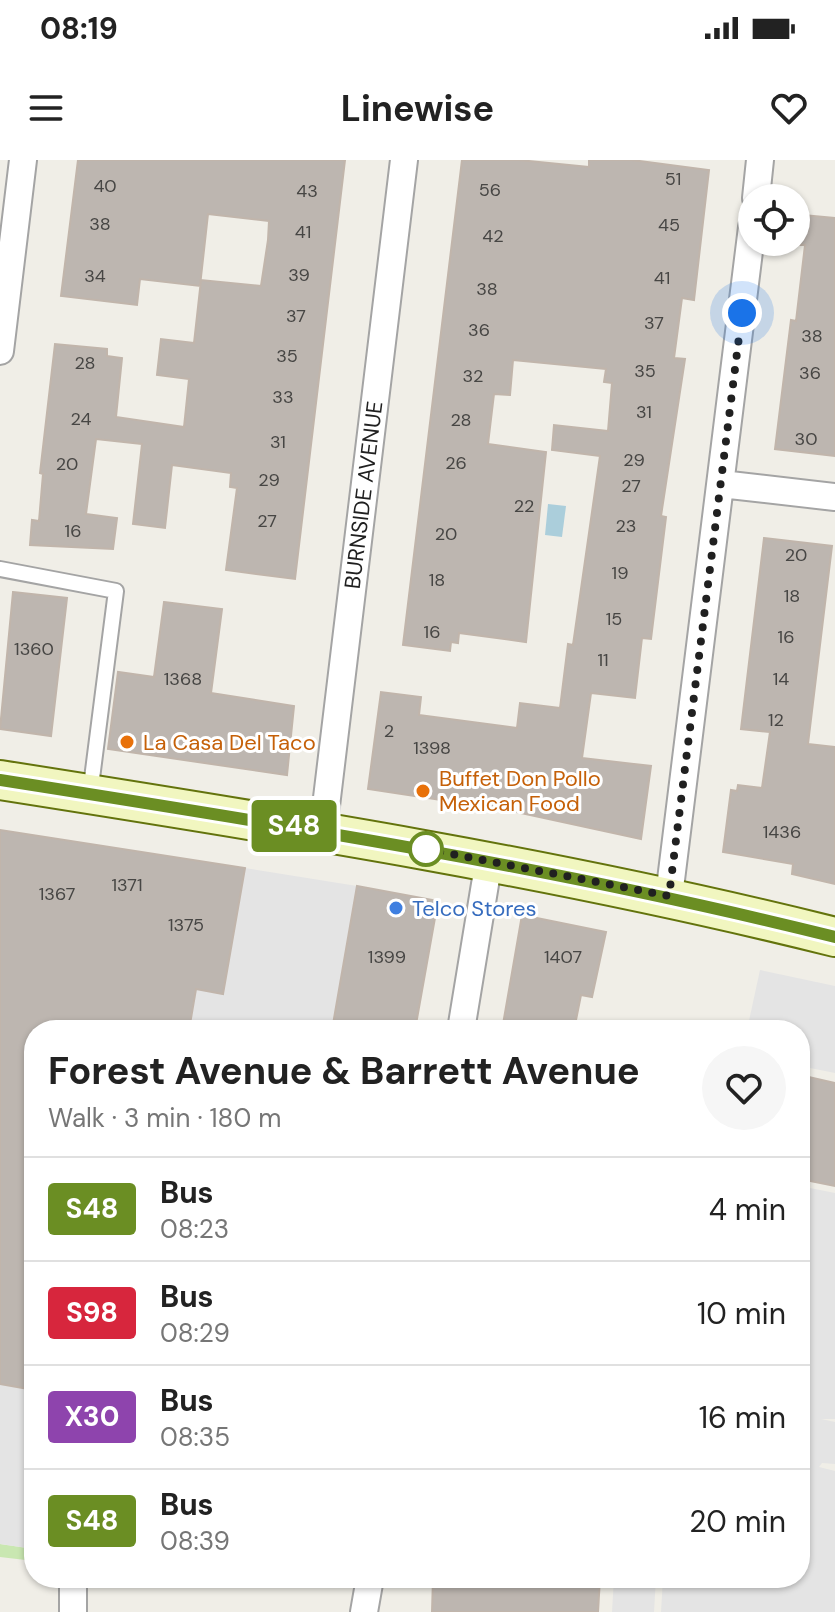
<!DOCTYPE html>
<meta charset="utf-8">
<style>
:root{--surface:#fff;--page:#f6f6f6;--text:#222;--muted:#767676;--line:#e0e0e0}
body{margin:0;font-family:"DM Sans",sans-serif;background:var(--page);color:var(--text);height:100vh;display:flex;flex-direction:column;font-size:30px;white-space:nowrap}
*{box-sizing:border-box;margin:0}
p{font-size:26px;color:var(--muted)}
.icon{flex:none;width:44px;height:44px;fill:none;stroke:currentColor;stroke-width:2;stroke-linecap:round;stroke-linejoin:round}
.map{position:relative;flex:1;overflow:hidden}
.details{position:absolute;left:24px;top:860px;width:786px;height:568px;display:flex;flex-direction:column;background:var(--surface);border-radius:32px;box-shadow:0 2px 6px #0004}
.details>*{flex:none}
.badge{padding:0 16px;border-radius:6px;font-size:28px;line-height:52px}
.tools{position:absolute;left:738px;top:24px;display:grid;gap:16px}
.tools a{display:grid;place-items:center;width:72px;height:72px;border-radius:50%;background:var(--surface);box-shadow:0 2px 6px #0004;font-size:40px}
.you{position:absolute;width:40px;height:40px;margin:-20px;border:6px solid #fff;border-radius:50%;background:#1a73e8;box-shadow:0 0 0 12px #1a73e833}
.map>.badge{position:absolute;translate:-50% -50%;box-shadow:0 0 0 4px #fff}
.round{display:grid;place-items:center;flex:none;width:84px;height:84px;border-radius:42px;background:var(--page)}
.head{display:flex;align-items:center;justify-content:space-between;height:136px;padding:0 24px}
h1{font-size:38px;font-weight:700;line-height:60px}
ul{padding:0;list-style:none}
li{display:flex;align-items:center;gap:24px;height:104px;padding:0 24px;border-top:2px solid var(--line)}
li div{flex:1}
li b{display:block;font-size:30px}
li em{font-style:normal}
li .badge{min-width:88px;font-weight:700;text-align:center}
.status{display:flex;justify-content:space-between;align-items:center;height:56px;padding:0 40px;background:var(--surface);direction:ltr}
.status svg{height:22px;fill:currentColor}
header{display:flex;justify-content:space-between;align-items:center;height:104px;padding:0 24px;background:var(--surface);font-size:36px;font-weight:700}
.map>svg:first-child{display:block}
</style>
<div class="status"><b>08:19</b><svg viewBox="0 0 49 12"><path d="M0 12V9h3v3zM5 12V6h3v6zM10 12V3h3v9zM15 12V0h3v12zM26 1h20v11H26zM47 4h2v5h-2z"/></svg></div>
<header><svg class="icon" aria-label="menu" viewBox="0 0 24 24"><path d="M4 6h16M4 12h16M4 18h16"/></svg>Linewise<svg class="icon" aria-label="heart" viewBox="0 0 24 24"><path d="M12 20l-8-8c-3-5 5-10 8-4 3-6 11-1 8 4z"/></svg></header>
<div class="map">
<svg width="835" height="1452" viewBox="0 0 835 1452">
<rect width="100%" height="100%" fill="#f0eee7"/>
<path fill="#c9e7b1" d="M0,1384L34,1389V1401L0,1397Z"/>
<path fill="#e4e4e4" d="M245,708L357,726L332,870H189L184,827L223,833Z
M760,810L835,826V913L800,906V870H747Z
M800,1026L835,1033V1259H821L835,1262V1304L822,1303L819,1307L835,1311V1452H661L663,1418H800Z
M0,1224L34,1230V1389L0,1384Z
M614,1418H656L654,1452H612Z"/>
<path fill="#abcedb" d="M548,344L566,346L562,377L545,375Z"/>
<path fill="#bdb6b0" stroke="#c1b5ab" stroke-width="2" d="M78,0H345L295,419L226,410L237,328L230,327L231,313L172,305L165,368L133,364L142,284L96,279L86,354L117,358L113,389L30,385L32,360L39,361L43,314L40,313L55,184L107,189V196L122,198L116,257L184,267L189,219L157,215L161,179L194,183L201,120L261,126L268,80L269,61L208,54L200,126L140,119L137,145L61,136Z
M462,0H519L589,7V0H632L709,10L694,140L682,138L674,198L685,199L661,356L666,357L651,479L642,478L635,538L591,533L582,598L651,606L641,679L507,650L368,629L381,532L421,537L419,555L517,568L520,543L560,548L568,484L573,485L600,296L552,290L554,265L608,271L612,223L604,222L606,209L513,200L510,235L494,234L488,284L546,292L526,482L459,473L458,483L451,482L450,491L403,485Z
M803,55L835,58V296L775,289L791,160L796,161L805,85H800Z
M764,378L832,386L808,584L835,587V724L792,714L793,704L723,692L731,630L737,631L738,625L762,628L770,572L741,569Z
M13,432L67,438L51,576L0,569Z
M164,442L222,449L211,533L294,546L287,615L108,589L118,512L154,517Z
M0,670L245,708L223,834L196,829L189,870H34V1230L0,1224Z
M357,726L438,741L415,870H332Z
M522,755L606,772L592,837L581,835L574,870H502Z
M800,915L835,923V1026L800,1019Z
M433,1418H600L598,1452H432Z"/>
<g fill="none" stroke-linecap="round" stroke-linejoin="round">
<defs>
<path id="service" d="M0,409L116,431L90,634"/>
<path id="minor" d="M756,38L760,0
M0,191L23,0
M721,324L835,337
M323,671L404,0
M669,736L752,67
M461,870L489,700
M73,1418V1452
M364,1452L370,1418"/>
<path id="secondary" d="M0,620C280,664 559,708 835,777"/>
</defs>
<use href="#service" stroke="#a4a4a4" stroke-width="18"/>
<use href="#minor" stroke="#a4a4a4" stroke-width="30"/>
<use href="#secondary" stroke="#63730c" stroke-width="42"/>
<use href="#service" stroke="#fff" stroke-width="14"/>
<use href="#minor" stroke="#fff" stroke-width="26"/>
<use href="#secondary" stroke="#f1f6c0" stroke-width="38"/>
</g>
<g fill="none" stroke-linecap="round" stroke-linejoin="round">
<defs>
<path id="line" d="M0,620C280,664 559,708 835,777"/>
</defs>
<use href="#line" stroke="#fff" stroke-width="18"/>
<use href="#line" stroke="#6b8e23" stroke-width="12"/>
<path stroke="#202020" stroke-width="8" stroke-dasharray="0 14.4" d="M426,689L669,736L742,153"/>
</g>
<g fill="#e8710a" stroke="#fff" stroke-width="3">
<circle cx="127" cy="582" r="8"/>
<circle cx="423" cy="631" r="8"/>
</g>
<circle fill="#fff" stroke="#6b8e23" stroke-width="4" cx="426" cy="689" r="16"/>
<circle fill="#3f7fe0" stroke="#fff" stroke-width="3" cx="396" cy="748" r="8"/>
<g text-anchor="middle" stroke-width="6" stroke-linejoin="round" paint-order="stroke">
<g font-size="18" fill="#474644">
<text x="673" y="25">51</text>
<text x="105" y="32">40</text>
<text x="490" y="36">56</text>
<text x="307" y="37">43</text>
<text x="100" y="70">38</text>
<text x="669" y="71">45</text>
<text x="303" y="78">41</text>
<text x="493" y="82">42</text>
<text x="299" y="121">39</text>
<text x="95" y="122">34</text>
<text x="662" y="124">41</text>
<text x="487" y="135">38</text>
<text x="296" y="162">37</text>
<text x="654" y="169">37</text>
<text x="479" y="176">36</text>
<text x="812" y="182">38</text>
<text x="287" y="202">35</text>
<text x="85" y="209">28</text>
<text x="645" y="217">35</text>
<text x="810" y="219">36</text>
<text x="473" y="222">32</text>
<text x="283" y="243">33</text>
<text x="644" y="258">31</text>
<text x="81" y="265">24</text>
<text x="461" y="266">28</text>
<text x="806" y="285">30</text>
<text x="278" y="288">31</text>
<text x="634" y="306">29</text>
<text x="456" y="309">26</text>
<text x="67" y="310">20</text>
<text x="269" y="326">29</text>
<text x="631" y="332">27</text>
<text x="524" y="352">22</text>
<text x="267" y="367">27</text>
<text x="626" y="372">23</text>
<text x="73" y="377">16</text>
<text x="446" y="380">20</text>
<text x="796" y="401">20</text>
<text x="620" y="419">19</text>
<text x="437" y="426">18</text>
<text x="792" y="442">18</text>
<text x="614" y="465">15</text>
<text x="432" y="478">16</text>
<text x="786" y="483">16</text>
<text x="34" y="495">1360</text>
<text x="603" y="506">11</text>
<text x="183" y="525">1368</text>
<text x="781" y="525">14</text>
<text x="776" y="566">12</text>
<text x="389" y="577">2</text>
<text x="432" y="594">1398</text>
<text x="782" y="678">1436</text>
<text x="127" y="731">1371</text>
<text x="57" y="740">1367</text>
<text x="186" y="771">1375</text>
<text x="387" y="803">1399</text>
<text x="563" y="803">1407</text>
</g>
<g font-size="22" fill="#202020" stroke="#fff">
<text transform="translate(363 335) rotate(-83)" y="8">BURNSIDE AVENUE</text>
</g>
<g font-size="22" fill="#c56008" stroke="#fff" text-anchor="start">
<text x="143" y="590">La Casa Del Taco</text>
<text x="439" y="626">Buffet Don Pollo<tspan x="439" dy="25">Mexican Food</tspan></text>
</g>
<g font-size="22" fill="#366cbe" stroke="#fff" text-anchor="start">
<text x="412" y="756">Telco Stores</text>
</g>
</g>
</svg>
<div class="tools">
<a><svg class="icon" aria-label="locate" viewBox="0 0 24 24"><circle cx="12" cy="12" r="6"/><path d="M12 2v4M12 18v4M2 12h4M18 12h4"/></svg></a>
</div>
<div class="you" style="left:742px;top:153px"></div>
<b class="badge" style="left:294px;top:666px;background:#6b8e23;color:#fff">S48</b>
<section class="details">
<div class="head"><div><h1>Forest Avenue &amp; Barrett Avenue</h1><p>Walk · 3 min · 180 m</p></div><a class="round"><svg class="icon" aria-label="heart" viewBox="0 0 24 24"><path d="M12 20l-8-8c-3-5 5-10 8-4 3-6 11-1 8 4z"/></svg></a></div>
<ul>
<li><span class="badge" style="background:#6b8e23;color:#fff">S48</span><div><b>Bus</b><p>08:23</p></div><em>4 min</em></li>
<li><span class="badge" style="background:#d7263d;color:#fff">S98</span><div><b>Bus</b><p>08:29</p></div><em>10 min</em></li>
<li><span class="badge" style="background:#8e44ad;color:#fff">X30</span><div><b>Bus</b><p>08:35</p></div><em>16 min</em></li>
<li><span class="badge" style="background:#6b8e23;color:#fff">S48</span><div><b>Bus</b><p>08:39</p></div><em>20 min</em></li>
</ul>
</section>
</div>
